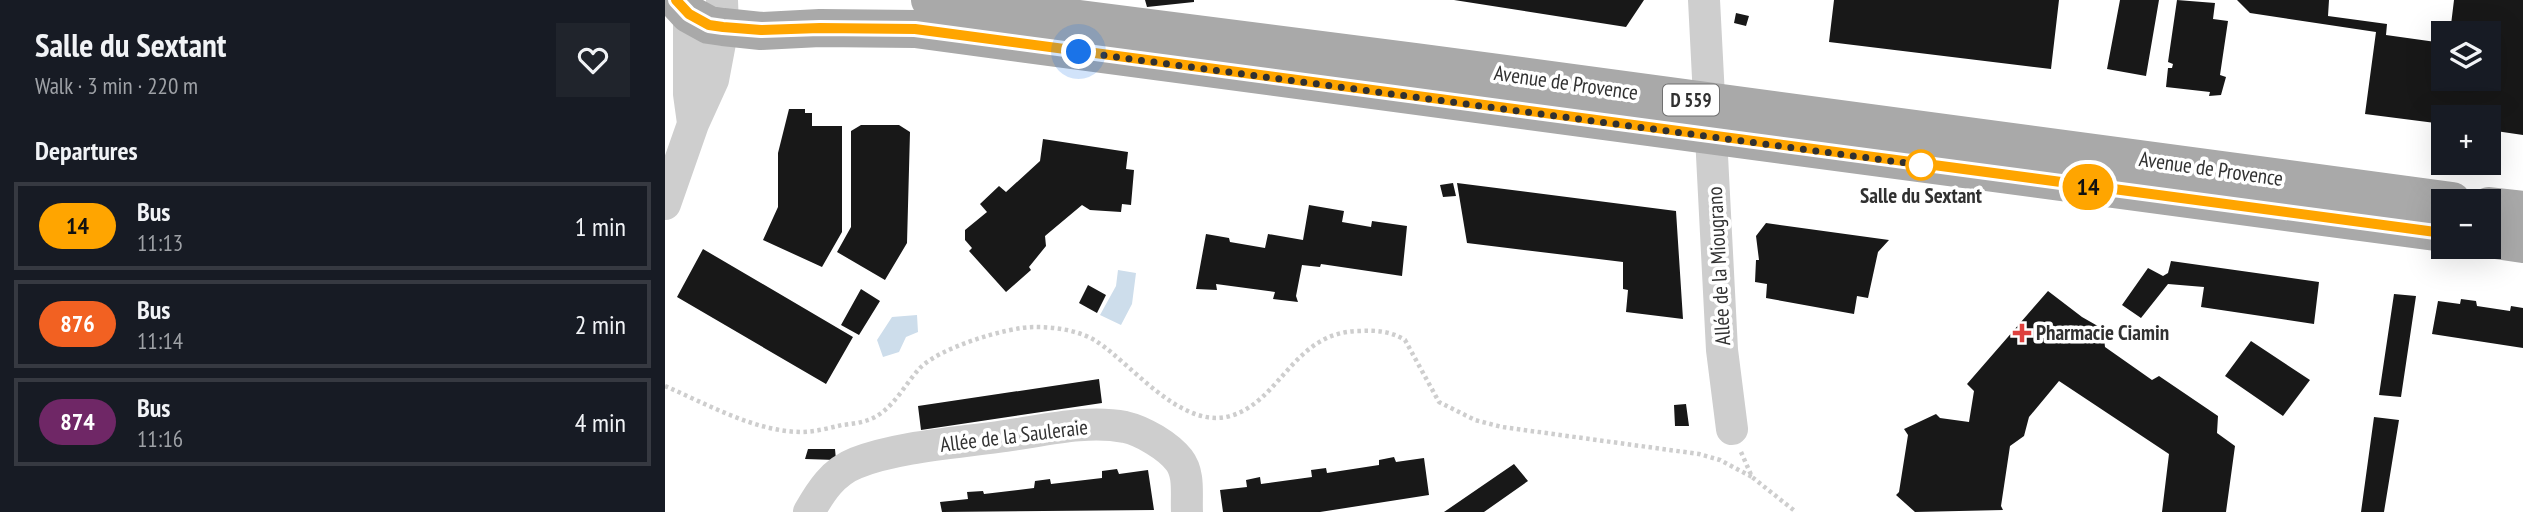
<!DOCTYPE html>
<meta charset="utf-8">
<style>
:root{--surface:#171b24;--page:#20242c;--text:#f1f3f6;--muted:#9ea1a6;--line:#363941}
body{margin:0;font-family:"PT Sans Narrow",sans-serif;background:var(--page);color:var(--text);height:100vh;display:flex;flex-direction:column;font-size:26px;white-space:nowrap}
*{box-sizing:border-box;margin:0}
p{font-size:23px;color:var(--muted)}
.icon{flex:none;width:38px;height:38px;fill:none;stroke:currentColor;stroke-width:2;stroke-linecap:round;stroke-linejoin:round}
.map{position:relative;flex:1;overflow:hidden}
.drawer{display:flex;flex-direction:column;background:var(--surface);width:665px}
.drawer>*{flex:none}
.badge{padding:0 14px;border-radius:23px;font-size:24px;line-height:46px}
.fabs{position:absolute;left:1766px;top:21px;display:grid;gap:14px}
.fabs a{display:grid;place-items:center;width:70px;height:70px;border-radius:0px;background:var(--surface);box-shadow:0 7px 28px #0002;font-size:35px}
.you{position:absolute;width:35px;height:35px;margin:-18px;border:5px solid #fff;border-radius:50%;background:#1a73e8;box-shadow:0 0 0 10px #1a73e833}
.map>.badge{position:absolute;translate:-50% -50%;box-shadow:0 0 0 4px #fff}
h2{padding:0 35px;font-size:26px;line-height:63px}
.round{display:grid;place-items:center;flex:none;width:74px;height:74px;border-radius:0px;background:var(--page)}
.summary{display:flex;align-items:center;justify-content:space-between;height:119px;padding:0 35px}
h1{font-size:33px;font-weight:800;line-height:52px}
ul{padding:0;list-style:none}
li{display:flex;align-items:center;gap:21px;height:88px;margin:0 14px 10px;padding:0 21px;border:4px solid var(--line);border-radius:0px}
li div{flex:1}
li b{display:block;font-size:26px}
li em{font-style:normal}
li .badge{min-width:77px;font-weight:700;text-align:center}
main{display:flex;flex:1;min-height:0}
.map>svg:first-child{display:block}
</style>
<main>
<section class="drawer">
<div class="summary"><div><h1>Salle du Sextant</h1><p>Walk · 3 min · 220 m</p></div><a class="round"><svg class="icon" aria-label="heart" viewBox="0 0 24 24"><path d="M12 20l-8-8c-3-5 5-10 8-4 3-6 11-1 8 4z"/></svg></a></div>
<h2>Departures</h2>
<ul>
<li><span class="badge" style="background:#ffa500;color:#111">14</span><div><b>Bus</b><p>11:13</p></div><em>1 min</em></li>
<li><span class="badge" style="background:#f26122;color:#fff">876</span><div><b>Bus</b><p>11:14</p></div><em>2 min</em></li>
<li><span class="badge" style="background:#6f2766;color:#fff">874</span><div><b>Bus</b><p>11:16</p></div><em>4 min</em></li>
</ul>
</section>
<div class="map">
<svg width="1858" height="512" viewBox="0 0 1858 512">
<rect width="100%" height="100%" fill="#fff"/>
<path fill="#cdddeb" d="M453,270L471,273L467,304L456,325L435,315L451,286Z
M252,315L253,332L241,337L234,352L218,357L212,340L227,317Z"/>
<path fill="#181818" d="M480,0H529V2L482,7Z
M789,0H979L961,27Z
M1169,0H1394L1386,69L1164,42Z
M1455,0H1494L1481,76L1442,69Z
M1512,0L1550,3L1548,19L1563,21L1555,75L1561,77L1556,95L1544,96L1545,92L1501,87L1503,68H1507L1508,64L1503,62Z
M1572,0H1664L1663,16L1722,24L1721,35L1778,43V79H1824V33H1785L1789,0H1858V135L1824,130V117H1778V124L1700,114L1711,32L1585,13Z
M1071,13L1084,16L1081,26L1069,23Z
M124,109H140V113H147V126H177V232L157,267L98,240L113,207V153Z
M196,125H234L245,132L242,243L220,280L172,252L186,227V131Z
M378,139L463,152L461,169L469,170L466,205L457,204L456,212L425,210L417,205L380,236L381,246L364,267L366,270L341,292L304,251L307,248L300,240V230L322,212L315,204L334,186L341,192L375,161Z
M788,183L791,196L778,197L775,185Z
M792,183L1011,211L1018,319L961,312L963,290L958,289V262L802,243Z
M644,205L679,211L677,222L706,227L707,221L742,226L737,276L656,264L655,267L637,265L631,296L633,302L608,299L610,292L551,284L552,290L531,289L541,234L564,238L565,242L600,248L603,234L638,240Z
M1101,223L1224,240L1213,252L1203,298L1192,296L1189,314L1101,298L1102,284L1090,282L1091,260H1094L1091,236Z
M38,249L188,337L161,384L12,297Z
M1506,261L1654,282L1649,324L1536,307L1539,287L1503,284L1476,318L1457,305L1483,268L1498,276L1503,273Z
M423,285L441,295L432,313L414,303Z
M196,289L215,301L194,335L176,325Z
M1383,291L1417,317L1438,329L1440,347L1487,380L1494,376L1553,416L1552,433L1570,446L1561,512H1497L1504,454L1394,381L1364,417L1359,436L1345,446L1336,506L1338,510L1250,512L1231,495L1234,492L1243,435L1239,429L1271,414L1275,418L1304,422L1309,391L1302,384Z
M1729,294L1751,296L1736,397L1714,395Z
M1796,299L1811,301L1812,306L1845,311L1846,306L1858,308V348L1767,334L1773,301L1795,304Z
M1586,341L1645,380L1618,416L1560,376Z
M434,379L437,403L256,430L253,406Z
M1021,404L1024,426H1010L1009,405Z
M1709,417L1734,420L1719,512H1696Z
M143,449H170L171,460L140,459Z
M729,457L731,462L759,458L764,495L655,512H558L555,490L582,487L581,480L595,477L596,484L647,477L646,470L661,468L662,473L714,465V460Z
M849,464L863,481L819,512H779Z
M452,469L454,474L483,470L489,510L277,512L275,502L303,499L302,492L318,491L319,494L369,488L370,481L385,479L386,484L437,478V471Z"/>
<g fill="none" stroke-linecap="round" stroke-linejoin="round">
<path stroke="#cecece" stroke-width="4.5" stroke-dasharray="3.5 3.5" stroke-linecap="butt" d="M0,386C42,404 89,431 135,432C150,432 164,428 177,425C186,424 195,423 203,420C227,412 239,385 255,368C274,348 342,327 369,327C390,327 413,330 431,341C467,364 516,430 565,416C616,402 628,332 694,331C711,330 725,331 740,340L774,402L810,420L837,427L1034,454L1055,460L1087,477
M1076,452L1087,477L1131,512"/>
<path stroke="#cecece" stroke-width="32" d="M1039,0L1057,350L1067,429
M24,14V94L28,123
M0,204L28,124L48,80L58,27L57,0
M144,512C156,491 168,472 191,463C232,447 290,443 333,437C374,432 419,419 460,427C478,431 503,446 514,460C525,474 521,495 522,512"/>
<path stroke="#a9a9a9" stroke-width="38" d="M11,0L24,14L44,25L58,27L96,31L155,28L250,29L1778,233
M265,0L751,62L1787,201
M1824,206L1858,210
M1824,239L1858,244"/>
</g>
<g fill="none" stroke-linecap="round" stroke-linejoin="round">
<defs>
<path id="line" d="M11,0L24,14L44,25L58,27L96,30L155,28L250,29L1778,233"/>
</defs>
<use href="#line" stroke="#fff" stroke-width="16"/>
<use href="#line" stroke="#ffa500" stroke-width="10"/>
<path stroke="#313131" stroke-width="7" stroke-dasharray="0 12.6" d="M414,52L1256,165"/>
</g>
<circle fill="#fff" stroke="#ffa500" stroke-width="3.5" cx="1256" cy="165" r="14"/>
<path fill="#de403d" stroke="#fff" stroke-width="2.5" d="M1353.5 322.5h7v7h7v7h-7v7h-7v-7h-7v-7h7z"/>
<g text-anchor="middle" stroke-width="7" stroke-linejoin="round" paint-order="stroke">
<rect fill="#fff" stroke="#6f6f6f" stroke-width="2" x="998" y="84.5" width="56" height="31" rx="5"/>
<g font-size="19" font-weight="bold" fill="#313131">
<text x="1026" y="107">D 559</text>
</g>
<g font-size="21" fill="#313131" stroke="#fff">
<text transform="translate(901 83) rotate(8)" y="7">Avenue de Provence</text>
<text transform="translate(1546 169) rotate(8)" y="7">Avenue de Provence</text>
<text transform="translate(1054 266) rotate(-93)" y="7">Allée de la Miougrano</text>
<text transform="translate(349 436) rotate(-7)" y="7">Allée de la Sauleraie</text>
</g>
<g font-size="21" font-weight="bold" fill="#313131" stroke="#fff">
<text x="1256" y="203">Salle du Sextant</text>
</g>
<g font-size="21" font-weight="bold" fill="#313131" stroke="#fff" text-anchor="start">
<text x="1371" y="340">Pharmacie Ciamin</text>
</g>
</g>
</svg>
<div class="fabs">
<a><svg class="icon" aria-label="layers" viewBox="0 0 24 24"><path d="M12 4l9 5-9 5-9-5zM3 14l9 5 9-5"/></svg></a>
<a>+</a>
<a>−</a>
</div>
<div class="you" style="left:414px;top:52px"></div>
<b class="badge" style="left:1423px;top:187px;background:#ffa500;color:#111">14</b>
</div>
</main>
